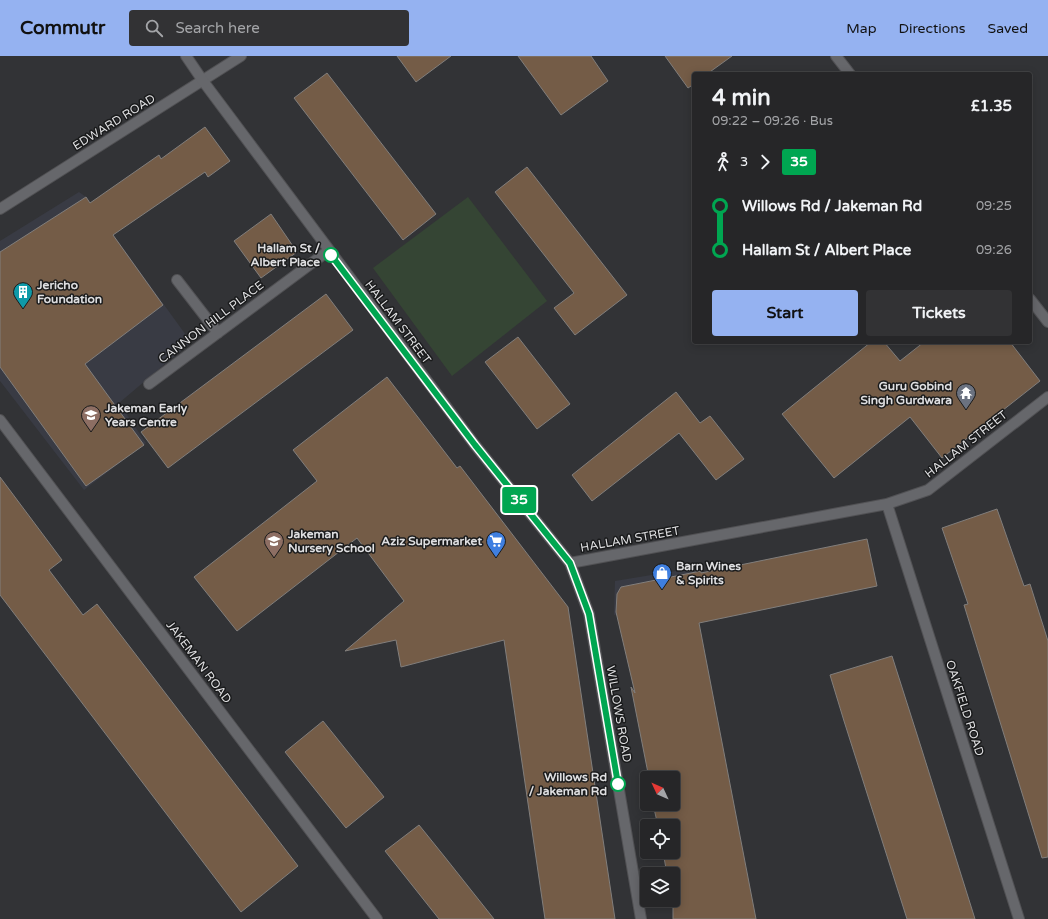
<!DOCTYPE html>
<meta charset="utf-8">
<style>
:root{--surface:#262628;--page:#323234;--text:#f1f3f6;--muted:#a4a5a8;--line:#424345;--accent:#95b2f1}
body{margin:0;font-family:"Varela Round",sans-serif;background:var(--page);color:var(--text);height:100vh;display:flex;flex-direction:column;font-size:15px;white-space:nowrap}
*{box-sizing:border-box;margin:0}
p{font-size:13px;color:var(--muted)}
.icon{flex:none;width:22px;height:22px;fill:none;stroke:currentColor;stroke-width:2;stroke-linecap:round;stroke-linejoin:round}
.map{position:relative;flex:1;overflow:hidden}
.sheet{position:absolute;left:692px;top:16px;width:340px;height:272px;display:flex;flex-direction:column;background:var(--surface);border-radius:4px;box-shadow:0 2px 10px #0003,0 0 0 1px var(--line)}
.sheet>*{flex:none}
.badge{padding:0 8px;border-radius:3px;font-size:14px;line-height:26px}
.needle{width:26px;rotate:314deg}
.buttons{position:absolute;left:640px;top:715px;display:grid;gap:8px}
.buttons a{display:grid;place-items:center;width:40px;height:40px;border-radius:4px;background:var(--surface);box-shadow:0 2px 10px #0003,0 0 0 1px var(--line);font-size:20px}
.map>.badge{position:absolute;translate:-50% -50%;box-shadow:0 0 0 2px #fff}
.legs{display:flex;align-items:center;gap:6px;height:44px;padding:0 20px;font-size:13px}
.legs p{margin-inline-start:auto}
.summary{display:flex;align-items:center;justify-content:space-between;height:68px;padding:0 20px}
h1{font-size:22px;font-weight:700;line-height:30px}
.cta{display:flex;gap:8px;margin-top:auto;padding:8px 20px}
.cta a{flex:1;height:46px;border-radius:4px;background:var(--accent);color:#111;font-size:16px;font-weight:700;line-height:46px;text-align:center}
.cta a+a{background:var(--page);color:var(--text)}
ul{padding:0 20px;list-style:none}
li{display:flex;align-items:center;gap:14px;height:44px;font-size:15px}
li i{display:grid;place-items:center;width:6px;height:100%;margin:0 5px;background:currentColor}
li i::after{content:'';width:10px;height:10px;margin:-5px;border:3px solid;border-radius:50%;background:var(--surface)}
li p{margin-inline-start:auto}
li:first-child i{background:linear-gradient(#0000 50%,currentColor 0)}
li:last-child i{background:linear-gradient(currentColor 50%,#0000 0)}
header{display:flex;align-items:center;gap:24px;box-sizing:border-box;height:56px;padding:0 20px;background:var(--accent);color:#111}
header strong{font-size:19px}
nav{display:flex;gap:22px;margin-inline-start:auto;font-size:14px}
.search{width:280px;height:36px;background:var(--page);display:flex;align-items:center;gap:10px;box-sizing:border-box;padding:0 14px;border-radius:4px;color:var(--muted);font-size:15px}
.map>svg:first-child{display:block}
</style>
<header>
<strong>Commutr</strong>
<div class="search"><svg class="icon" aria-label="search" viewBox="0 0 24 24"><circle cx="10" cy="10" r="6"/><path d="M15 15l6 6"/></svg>Search here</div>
<nav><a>Map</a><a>Directions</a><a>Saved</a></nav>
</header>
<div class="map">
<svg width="1048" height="863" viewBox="0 0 1048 863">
<rect width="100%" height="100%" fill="#323336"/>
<path fill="#393b44" d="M79,136L86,141L191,286L119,347L146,387L84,434L0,325V185Z
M700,511L706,543L614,559L615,525Z"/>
<path fill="#354534" d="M468,141L547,245L452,320L373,212Z"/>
<path fill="#745c47" stroke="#817e7c" d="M397,0H451L416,26Z
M518,0H591L608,25L561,59Z
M665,0H732L707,18H694V28L688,32Z
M327,17L436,158L403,184L294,42Z
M205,71L230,105L208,121L205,116L113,179L163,249L85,308L144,389L86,430L0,311V196L86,141L90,147L159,99L161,103Z
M527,111L627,239L575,279L554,252L574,237L495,136Z
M271,158L297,196L261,222L234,185Z
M326,238L353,274L168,412L141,376Z
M518,281L570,348L537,373L485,306Z
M871,286H884L900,305L924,286H1010L1040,325L942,402L910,361L834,422L782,358Z
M387,321L457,412L460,410L568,551L615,863H545L504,584L401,611L396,584L345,595L404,545L357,482L237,575L194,521L317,425L293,394Z
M676,336L700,367L710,360L744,403L716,424L679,377L592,445L572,419Z
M0,421L62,504L49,514L83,559L97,548L298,810L241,856L0,539Z
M997,453L1024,530L1030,528L1048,585V801L1042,802L964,549L968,548L942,472Z
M867,483L877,530L699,567L756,863H673V818H667L663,796H673V770H658L653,748H673V722H649L631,631L635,637L616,556L617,538L621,531L701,515V517Z
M892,600L921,691L975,863H907L844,665L830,619Z
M323,665L384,741L346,772L285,696Z
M419,769L444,800L494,863H439L385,795Z"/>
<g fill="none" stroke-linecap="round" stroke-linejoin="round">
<defs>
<path id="minor" d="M836,0L850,18
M0,153L241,0
M177,224L218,277
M1030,243L1048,266
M149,328L328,195
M0,364L377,863
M887,448L1019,863
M570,507L887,448L928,434L1048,341"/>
<path id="tertiary" d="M186,0L203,25L475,389L570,507L589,558L641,863"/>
</defs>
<use href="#minor" stroke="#515154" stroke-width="12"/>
<use href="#tertiary" stroke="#515154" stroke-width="12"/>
<use href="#minor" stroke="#66676b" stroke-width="10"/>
<use href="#tertiary" stroke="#66676b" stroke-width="10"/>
</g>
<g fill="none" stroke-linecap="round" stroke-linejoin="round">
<defs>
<path id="line-1" d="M331,199L475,389L570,507L589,558L618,728"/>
</defs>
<use href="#line-1" stroke="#fff" stroke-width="9"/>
<use href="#line-1" stroke="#00a651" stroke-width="6"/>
</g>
<defs>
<symbol id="building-pin" viewBox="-11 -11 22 30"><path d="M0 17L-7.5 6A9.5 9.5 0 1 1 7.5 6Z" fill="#0f9aa8" stroke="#1a1b1c"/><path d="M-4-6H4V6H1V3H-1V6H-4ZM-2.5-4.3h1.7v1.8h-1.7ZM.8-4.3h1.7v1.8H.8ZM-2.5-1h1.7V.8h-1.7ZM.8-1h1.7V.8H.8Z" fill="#fff"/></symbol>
<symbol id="temple-pin" viewBox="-11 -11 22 30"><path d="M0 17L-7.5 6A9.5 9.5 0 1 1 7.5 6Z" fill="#6b7280" stroke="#1a1b1c"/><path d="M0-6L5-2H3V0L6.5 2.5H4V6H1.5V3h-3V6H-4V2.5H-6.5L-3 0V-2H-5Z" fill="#fff"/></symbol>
<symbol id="school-pin" viewBox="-11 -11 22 30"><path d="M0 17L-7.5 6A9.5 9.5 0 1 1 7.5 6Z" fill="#8d6e63" stroke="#1a1b1c"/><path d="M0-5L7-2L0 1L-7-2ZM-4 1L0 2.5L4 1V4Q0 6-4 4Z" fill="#fff"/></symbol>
<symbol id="supermarket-pin" viewBox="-11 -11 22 30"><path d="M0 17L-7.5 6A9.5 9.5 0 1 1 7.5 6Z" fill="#3f7fe0" stroke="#1a1b1c"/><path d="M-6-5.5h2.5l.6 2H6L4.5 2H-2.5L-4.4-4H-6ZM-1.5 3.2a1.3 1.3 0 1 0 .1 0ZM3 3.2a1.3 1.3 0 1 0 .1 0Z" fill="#fff"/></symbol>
<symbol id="shop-pin" viewBox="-11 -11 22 30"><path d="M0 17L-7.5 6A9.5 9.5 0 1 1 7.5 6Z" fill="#3f7fe0" stroke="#1a1b1c"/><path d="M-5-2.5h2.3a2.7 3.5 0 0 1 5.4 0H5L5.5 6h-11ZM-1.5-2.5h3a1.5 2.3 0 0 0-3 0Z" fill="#fff"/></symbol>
</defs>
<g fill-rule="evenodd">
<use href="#building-pin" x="12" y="225" width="22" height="30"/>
<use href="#temple-pin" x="955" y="326" width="22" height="30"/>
<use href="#school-pin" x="80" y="348" width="22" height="30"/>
<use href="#school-pin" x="263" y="474" width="22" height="30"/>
<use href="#supermarket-pin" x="485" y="474" width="22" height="30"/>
<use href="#shop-pin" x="651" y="506" width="22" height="30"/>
</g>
<g fill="#fff" stroke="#00a651" stroke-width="2">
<circle cx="331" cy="199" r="7"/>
<circle cx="618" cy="728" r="7"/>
</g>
<g text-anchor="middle" stroke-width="3" stroke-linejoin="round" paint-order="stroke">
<g font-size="12" fill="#dfdfe1" stroke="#1a1b1c">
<text transform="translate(114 66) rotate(-32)" y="4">EDWARD ROAD</text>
<text transform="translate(211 266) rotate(-37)" y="4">CANNON HILL PLACE</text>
<text transform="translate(398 266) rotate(53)" y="4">HALLAM STREET</text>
<text transform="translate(966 388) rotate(-38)" y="4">HALLAM STREET</text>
<text transform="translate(630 483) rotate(-10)" y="4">HALLAM STREET</text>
<text transform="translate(199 606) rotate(53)" y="4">JAKEMAN ROAD</text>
<text transform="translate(965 652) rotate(72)" y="4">OAKFIELD ROAD</text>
<text transform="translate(619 658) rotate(80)" y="4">WILLOWS ROAD</text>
</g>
<g font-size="12" font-weight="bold" fill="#dfdfe1" stroke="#1a1b1c" text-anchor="end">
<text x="320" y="196">Hallam St /<tspan x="320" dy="14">Albert Place</tspan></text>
<text x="607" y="725">Willows Rd<tspan x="607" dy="14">/ Jakeman Rd</tspan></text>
</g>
<g font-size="12" font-weight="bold" fill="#dfdfe1" stroke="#1a1b1c" text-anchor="start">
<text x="37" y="233">Jericho<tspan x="37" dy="14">Foundation</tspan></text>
<text x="952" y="334" text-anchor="end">Guru Gobind<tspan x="952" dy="14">Singh Gurdwara</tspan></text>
<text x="105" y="356">Jakeman Early<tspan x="105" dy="14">Years Centre</tspan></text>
<text x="288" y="482">Jakeman<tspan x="288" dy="14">Nursery School</tspan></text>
<text x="482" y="489" text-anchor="end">Aziz Supermarket</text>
<text x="676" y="514">Barn Wines<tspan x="676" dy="14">&amp; Spirits</tspan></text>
</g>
</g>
</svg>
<div class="buttons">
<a><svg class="needle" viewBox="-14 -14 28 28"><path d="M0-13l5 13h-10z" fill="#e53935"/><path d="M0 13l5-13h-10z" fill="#a4a5a8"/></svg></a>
<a><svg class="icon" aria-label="locate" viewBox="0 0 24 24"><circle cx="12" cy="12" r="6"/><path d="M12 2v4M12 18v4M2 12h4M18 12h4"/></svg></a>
<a><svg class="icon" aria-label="layers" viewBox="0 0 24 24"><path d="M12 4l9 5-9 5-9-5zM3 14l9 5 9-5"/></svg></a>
</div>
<b class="badge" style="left:519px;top:444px;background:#00a651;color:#fff">35</b>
<section class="sheet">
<div class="summary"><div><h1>4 min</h1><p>09:22 – 09:26 · Bus</p></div><b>£1.35</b></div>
<div class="legs"><svg class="icon" aria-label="walk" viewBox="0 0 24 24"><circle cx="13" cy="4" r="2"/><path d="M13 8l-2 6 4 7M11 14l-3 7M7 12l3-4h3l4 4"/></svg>3<svg class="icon" aria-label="forward" viewBox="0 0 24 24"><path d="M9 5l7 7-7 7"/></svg><b class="badge" style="background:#00a651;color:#fff">35</b></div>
<ul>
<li><i style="color:#00a651"></i><b>Willows Rd / Jakeman Rd</b><p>09:25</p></li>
<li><i style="color:#00a651"></i><b>Hallam St / Albert Place</b><p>09:26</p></li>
</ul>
<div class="cta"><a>Start</a><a>Tickets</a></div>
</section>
</div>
